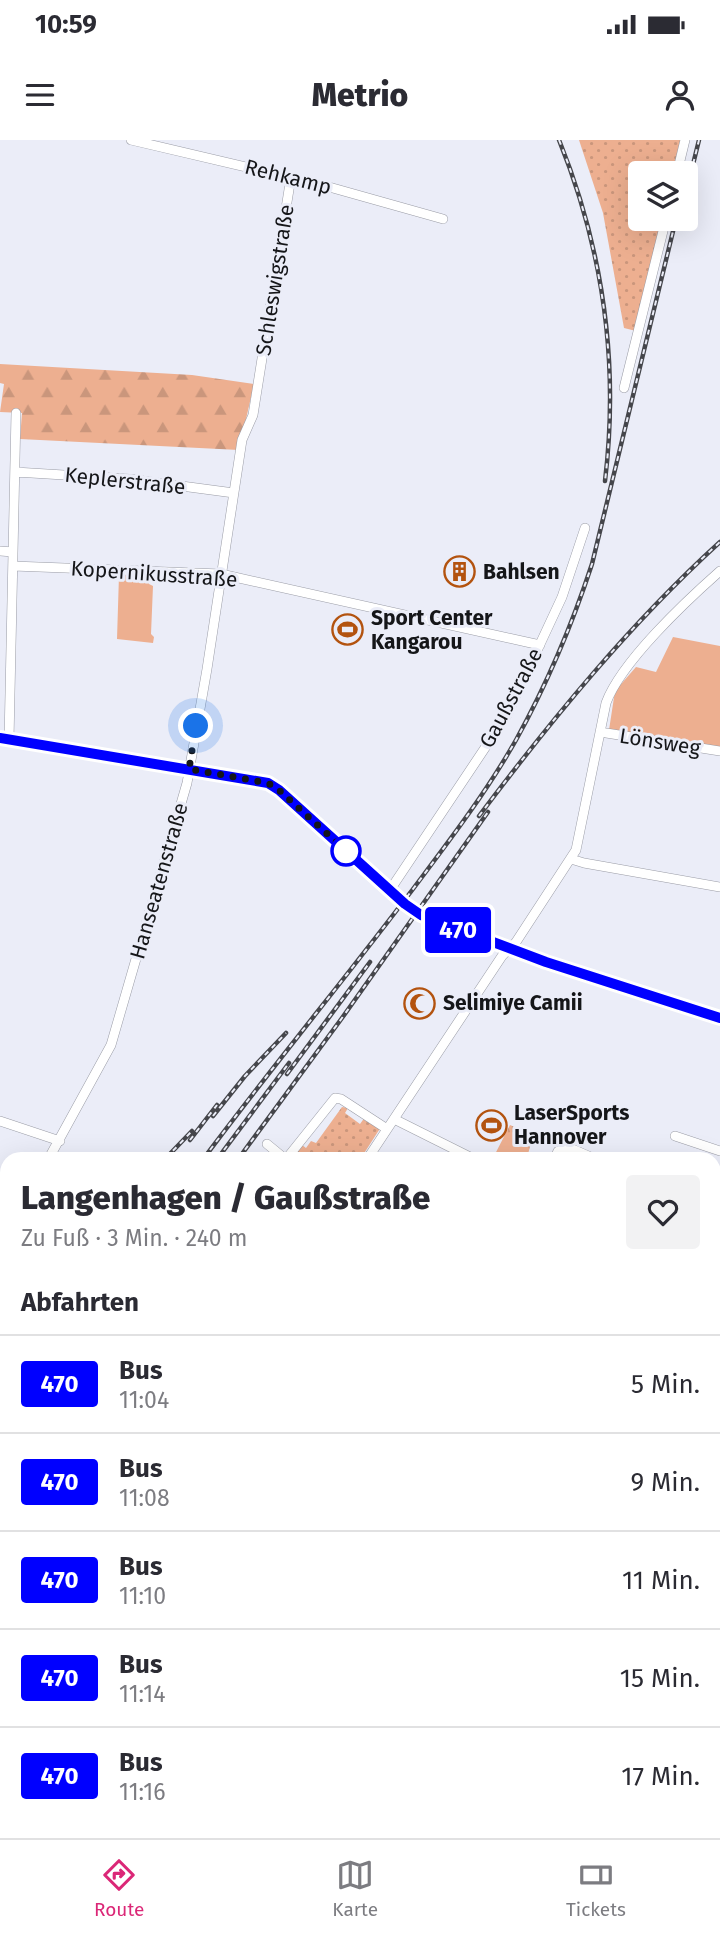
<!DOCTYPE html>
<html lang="de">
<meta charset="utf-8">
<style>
:root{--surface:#fff;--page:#f2f2f3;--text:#2b2b33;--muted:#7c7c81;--line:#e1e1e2;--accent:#db2777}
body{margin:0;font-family:"Fira Sans",sans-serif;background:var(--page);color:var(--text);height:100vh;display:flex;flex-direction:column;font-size:26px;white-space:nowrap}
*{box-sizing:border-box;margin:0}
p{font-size:23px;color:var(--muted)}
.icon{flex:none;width:38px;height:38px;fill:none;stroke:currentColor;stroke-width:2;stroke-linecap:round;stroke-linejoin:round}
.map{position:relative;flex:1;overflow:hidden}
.side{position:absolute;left:0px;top:1012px;width:721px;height:688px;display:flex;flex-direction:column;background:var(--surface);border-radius:21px 21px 0 0;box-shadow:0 7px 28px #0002}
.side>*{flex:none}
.badge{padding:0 14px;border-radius:5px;font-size:24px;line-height:46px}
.buttons{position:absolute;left:628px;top:21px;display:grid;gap:14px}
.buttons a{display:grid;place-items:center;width:70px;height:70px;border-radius:7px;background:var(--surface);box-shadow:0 7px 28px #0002;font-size:35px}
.you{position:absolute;width:35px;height:35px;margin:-18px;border:5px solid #fff;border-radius:50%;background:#1a73e8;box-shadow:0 0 0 10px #1a73e833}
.map>.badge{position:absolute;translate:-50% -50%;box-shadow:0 0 0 4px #fff}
h2{padding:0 21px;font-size:26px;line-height:63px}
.round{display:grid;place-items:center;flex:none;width:74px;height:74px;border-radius:7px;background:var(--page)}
.summary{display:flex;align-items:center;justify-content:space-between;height:119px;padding:0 21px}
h1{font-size:33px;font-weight:800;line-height:52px}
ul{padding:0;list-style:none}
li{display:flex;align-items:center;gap:21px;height:98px;padding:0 21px;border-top:2px solid var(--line)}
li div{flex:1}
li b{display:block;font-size:26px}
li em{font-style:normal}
li .badge{min-width:77px;font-weight:700;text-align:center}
.status{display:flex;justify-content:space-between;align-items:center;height:49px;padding:0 35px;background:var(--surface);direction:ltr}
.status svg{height:19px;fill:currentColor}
header{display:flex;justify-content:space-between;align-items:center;height:91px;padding:0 21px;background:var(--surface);font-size:32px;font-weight:800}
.tab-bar{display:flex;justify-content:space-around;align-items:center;height:98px;border-top:2px solid var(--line);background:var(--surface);font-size:19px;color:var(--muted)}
.tab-bar a{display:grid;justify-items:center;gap:4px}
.tab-bar .selected{color:var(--accent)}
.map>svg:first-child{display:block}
</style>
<div class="status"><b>10:59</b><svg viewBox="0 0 49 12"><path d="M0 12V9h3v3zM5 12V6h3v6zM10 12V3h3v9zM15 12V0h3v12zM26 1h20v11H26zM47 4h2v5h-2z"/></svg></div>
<header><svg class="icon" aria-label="menu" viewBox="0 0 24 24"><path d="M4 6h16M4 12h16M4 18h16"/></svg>Metrio<svg class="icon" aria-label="person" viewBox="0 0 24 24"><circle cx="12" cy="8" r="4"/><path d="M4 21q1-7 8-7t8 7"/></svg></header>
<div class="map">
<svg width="720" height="1698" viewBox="0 0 720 1698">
<defs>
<pattern id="forest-firs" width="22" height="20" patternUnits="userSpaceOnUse" patternTransform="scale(1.75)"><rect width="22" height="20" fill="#edaf90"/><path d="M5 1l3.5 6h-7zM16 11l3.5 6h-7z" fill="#ca967c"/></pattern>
<pattern id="cemetery-stones" width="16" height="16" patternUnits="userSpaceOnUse" patternTransform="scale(1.75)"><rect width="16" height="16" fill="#edaf90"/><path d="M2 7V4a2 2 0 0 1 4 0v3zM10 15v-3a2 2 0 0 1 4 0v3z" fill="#ca967c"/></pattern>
<pattern id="park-tufts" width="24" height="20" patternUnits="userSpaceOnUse" patternTransform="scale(1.75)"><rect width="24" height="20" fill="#edaf90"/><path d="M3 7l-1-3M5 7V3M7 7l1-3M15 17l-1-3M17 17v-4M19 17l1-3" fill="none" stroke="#ca967c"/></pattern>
<pattern id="garden-dots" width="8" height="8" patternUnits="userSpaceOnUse" patternTransform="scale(1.75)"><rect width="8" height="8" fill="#edaf90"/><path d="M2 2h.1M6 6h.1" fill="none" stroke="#ca967c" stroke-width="1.8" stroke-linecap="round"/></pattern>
</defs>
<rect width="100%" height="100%" fill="#ebedf8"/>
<path fill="#edaf90" d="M119,435L149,436V444L153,446L151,494L154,497L153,503L117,499Z
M673,497L720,506V607L609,590L615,551L636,527L656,532Z
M720,1454V1596L714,1595V1468H717Z"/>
<path fill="url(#forest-firs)" d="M0,224L192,235L254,244L239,310L20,299L22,273L0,272L4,244L0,243Z"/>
<path fill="url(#cemetery-stones)" d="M7,1346V1549L0,1548V1360Z"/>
<path fill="url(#park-tufts)" d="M510,985L533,995L527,1018H493Z
M714,1595L720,1596V1698H585L584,1692H714Z"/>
<path fill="url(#garden-dots)" d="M579,0H681L673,33H640V79H663L636,191L624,188L603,73Z
M342,967L348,968L345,973L360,984L365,977L381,987L361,1018H295L292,1016L302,1005L306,1008L311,1001L316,1003Z"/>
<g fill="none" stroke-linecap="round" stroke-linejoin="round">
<defs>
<path id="minor" d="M131,0L322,45L443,79
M677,33L685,0
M624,248L666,79
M15,332L129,339L234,353
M0,411L13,412
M13,426L221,434L540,505
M600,592L720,611
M0,598L268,644L279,650L406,764L430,780L520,813L720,878
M9,600L16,273
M571,719L584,723L720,747
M390,750L507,575L562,457L585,388
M394,979L472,1018
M0,981L60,1001
M675,996L720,1011
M267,1004L284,1018
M49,1018L111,905L187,643L207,529L242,300L253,275L291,37
M287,1018L335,958L341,959L387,989
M368,1018L502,816L516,802L576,710L606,563C621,522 686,461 720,431
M555,1018L558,1011L570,1008L593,1018
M714,1073L720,1066
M0,1100L7,1088
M0,1253L2,1255
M714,1276L720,1279
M714,1373L720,1365
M0,1554L7,1555
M432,1692L452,1698
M78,1698L81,1692
M212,1698L215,1692
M334,1698L337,1692"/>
</defs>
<use href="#minor" stroke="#9a9ca6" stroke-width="10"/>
<use href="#minor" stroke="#fff" stroke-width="9"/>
<defs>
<path id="rail" d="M559,0C603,109 619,225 605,341
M686,53L699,0
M479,676C552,579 630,484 720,402
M287,934L370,822
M213,976L245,936L286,893
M190,1000L217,965
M166,1018L192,991
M204,1018C272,927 344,840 413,749C449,701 486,653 516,600C547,544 572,485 592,424L676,79
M218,1018L289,923
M239,1018L342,878L488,672
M0,1292L7,1282
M0,1315L7,1306"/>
</defs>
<use href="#rail" stroke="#45464b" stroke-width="4.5"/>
<use href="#rail" stroke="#ebedf8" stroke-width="2" stroke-dasharray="5" stroke-linecap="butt"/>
</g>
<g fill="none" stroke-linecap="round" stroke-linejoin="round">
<defs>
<path id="line" d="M0,598L268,643L279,650L405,764L421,775L546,822L720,878"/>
</defs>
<use href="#line" stroke="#fff" stroke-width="16"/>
<use href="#line" stroke="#00f" stroke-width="10"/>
<path stroke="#151619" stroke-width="7" stroke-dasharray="0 12.6" d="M196,586L189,629L268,643L279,650L346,711"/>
</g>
<defs>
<symbol id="building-ring" viewBox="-11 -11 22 22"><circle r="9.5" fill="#ebedf8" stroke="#b3530f" stroke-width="1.5"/><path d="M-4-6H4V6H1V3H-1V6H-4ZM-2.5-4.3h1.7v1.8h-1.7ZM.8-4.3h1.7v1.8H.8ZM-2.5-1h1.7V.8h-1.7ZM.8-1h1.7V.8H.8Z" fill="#b3530f"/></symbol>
<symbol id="stadium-ring" viewBox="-11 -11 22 22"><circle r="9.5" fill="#ebedf8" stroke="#b3530f" stroke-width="1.5"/><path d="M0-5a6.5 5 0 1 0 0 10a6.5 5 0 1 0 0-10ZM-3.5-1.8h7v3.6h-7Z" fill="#b3530f"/></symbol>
<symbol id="mosque-ring" viewBox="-11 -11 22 22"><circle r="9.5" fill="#ebedf8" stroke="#b3530f" stroke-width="1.5"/><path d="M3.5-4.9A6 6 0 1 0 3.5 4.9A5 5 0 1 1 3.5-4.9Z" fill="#b3530f"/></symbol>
</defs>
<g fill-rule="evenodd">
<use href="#building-ring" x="442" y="414" width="35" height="35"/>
<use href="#stadium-ring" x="330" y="472" width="35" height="35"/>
<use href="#mosque-ring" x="402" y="846" width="35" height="35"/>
<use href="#stadium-ring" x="474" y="968" width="35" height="35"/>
</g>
<circle fill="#fff" stroke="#00f" stroke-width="3.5" cx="346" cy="711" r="14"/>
<g text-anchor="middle" stroke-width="6" stroke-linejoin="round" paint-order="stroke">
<g font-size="21" fill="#151619" stroke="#ebedf8">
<text transform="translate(288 37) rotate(14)" y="7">Rehkamp</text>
<text transform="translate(275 140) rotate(-81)" y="7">Schleswigstraße</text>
<text transform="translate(125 341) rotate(6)" y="7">Keplerstraße</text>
<text transform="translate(154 434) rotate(4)" y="7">Kopernikusstraße</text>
<text transform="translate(511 558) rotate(-62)" y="7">Gaußstraße</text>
<text transform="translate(660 602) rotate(9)" y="7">Lönsweg</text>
<text transform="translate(159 741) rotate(-74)" y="7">Hanseatenstraße</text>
</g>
<g font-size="21" font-weight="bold" fill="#151619" stroke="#ebedf8" text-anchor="start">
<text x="483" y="439">Bahlsen</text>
<text x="371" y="485">Sport Center<tspan x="371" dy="24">Kangarou</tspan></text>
<text x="443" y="870">Selimiye Camii</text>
<text x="514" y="980">LaserSports<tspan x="514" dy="24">Hannover</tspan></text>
</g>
</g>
</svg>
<div class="buttons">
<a><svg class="icon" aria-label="layers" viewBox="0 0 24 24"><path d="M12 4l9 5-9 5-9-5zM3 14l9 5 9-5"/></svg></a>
</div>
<div class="you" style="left:196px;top:586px"></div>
<b class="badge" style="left:458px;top:790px;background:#00f;color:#fff">470</b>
<section class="side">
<div class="summary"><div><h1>Langenhagen / Gaußstraße</h1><p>Zu Fuß · 3 Min. · 240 m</p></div><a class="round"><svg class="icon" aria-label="heart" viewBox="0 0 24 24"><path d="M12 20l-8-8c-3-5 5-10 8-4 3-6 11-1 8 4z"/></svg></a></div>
<h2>Abfahrten</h2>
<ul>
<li><span class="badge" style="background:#00f;color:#fff">470</span><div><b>Bus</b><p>11:04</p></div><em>5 Min.</em></li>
<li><span class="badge" style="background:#00f;color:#fff">470</span><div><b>Bus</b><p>11:08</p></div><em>9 Min.</em></li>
<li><span class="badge" style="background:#00f;color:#fff">470</span><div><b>Bus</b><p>11:10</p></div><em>11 Min.</em></li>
<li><span class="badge" style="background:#00f;color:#fff">470</span><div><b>Bus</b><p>11:14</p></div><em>15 Min.</em></li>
<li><span class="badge" style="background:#00f;color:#fff">470</span><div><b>Bus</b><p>11:16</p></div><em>17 Min.</em></li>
</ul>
</section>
</div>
<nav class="tab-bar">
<a class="selected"><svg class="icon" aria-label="directions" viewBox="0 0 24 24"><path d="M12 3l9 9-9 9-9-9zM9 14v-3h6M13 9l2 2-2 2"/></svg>Route</a>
<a><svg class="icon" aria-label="map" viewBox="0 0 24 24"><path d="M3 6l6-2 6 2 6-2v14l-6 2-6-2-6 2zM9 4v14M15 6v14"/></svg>Karte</a>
<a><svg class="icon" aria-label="tickets" viewBox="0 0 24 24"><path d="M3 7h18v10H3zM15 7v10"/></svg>Tickets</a>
</nav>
